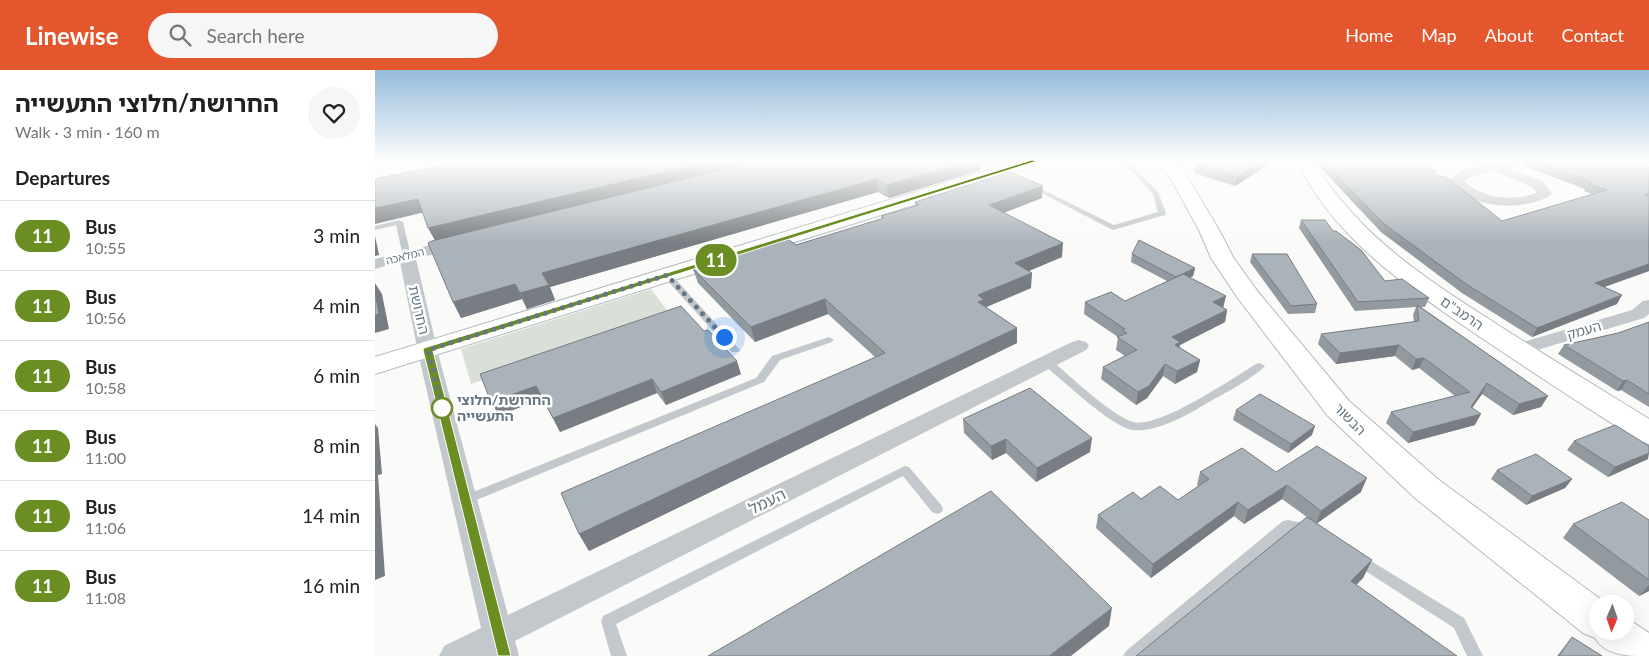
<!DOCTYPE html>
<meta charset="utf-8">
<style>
:root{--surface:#fff;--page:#f6f6f6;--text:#202124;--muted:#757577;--line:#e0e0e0;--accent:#e4572e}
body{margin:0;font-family:Lato,"Noto Sans Hebrew",sans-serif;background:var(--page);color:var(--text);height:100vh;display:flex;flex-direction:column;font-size:19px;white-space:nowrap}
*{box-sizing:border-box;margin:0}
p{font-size:16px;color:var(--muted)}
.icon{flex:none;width:28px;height:28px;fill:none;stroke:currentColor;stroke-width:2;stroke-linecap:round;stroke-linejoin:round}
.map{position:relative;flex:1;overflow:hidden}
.drawer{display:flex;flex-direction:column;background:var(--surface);width:375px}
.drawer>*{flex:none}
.badge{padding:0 10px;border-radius:16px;font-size:18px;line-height:32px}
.needle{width:32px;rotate:182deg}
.controls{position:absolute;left:1214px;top:525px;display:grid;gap:10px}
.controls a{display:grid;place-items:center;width:45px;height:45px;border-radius:50%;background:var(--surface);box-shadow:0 5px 20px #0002;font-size:25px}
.you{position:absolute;width:25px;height:25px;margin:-12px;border:4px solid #fff;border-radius:50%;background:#1a73e8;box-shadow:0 0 0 8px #1a73e833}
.map>.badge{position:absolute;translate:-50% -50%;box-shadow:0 0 0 2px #fff}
h2{padding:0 15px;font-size:19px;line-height:45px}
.round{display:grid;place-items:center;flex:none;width:52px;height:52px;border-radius:26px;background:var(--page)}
.summary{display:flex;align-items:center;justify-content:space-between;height:85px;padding:0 15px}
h1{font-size:24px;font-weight:700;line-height:38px}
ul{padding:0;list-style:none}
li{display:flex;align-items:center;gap:15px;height:70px;padding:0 15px;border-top:1px solid var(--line)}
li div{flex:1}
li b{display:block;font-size:19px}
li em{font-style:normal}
li .badge{min-width:55px;font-weight:700;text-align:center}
header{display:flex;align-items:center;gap:30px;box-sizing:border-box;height:70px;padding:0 25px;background:var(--accent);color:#fff}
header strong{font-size:24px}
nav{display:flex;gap:28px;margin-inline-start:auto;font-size:18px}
.search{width:350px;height:45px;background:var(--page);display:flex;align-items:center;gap:12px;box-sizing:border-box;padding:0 18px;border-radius:28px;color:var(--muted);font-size:19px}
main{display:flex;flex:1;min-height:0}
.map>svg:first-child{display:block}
</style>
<header>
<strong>Linewise</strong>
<div class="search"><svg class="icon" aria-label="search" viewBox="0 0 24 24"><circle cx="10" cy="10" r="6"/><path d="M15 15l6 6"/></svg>Search here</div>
<nav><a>Home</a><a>Map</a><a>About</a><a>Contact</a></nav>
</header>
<main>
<section class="drawer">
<div class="summary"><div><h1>החרושת/חלוצי התעשייה</h1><p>Walk · 3 min · 160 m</p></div><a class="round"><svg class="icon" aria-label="heart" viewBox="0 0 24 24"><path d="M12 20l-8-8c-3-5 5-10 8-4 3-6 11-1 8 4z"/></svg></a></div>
<h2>Departures</h2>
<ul>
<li><span class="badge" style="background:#6b8e23;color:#fff">11</span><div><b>Bus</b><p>10:55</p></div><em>3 min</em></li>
<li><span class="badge" style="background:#6b8e23;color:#fff">11</span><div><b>Bus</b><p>10:56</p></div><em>4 min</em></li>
<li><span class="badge" style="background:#6b8e23;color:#fff">11</span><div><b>Bus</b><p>10:58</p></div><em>6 min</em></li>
<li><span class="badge" style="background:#6b8e23;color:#fff">11</span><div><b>Bus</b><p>11:00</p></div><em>8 min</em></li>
<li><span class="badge" style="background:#6b8e23;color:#fff">11</span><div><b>Bus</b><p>11:06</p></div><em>14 min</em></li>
<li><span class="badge" style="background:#6b8e23;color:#fff">11</span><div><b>Bus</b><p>11:08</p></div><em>16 min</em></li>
</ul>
</section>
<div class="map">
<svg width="1274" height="586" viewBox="0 0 1274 586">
<rect width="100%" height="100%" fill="#fafaf8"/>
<path fill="#dadfd7" d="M276,219L297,247L96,314L86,279Z"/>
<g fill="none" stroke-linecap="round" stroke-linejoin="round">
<defs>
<path id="secondary" d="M642,91H668L665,95L0,304V287Z
M783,91H800L813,108L844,160L858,187L883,222L974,331L1064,410L1232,534H1222V561H1250V547L1274,563V586C1253,586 1231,586 1220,568L1208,563L1040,428L952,345L862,227L836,188L824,160L796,109Z
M922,91H938C984,166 1048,207 1120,253C1171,286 1222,317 1274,349V374L1263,370C1211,337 1159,303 1108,269C1037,220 960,171 922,91Z"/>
</defs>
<use href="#secondary" stroke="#b3babf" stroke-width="2"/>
<path fill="#c3c8cc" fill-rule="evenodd" d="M749,91H753L783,122L791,143L790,145L738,160L653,116L658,115L739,155L783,142L778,124L749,93Z
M1030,91H1039L1065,101L1060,102Z
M24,150L28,152L36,186L32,188L28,186L21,155L0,160V156Z
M292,202L295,203L363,278L365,280L363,282H357L289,207V203Z
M454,267L459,270L457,272L405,290L389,312L94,433L90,435L86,433L84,430L86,427L381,308L397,286Z
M672,289L676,290C694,305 737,346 758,352C784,359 858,308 881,294L885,293L890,296C880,307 847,325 832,333C813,345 781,363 757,360C736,356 687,310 668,294L667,292L668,290Z
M530,396L534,397L567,436L568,439L567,442L562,444L557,442L528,406L241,554L252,586H236L226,551L228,546Z
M913,450L937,455L939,459L937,463L932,464L915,461L768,586H748L751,581L908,451Z
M983,483L1089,548L1108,586H1092L1079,558L978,493L976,489L978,485Z"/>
<path fill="#c3c8cc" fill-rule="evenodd" d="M1130,91H1151L1149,94L1133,98L1167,111L1177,123L1175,126C1145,142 1095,139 1074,110L1089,100ZM1119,101L1157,117L1162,122C1141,133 1105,128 1089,111L1098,106Z
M83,168L88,170L91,173L88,176L41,189L64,287L133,545L697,272L704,270L711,272L714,276L711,280L140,571L144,586H64L69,576L106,558L44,287L25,192L0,199V189Z
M1274,230V244L1269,248L1142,286L1135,284L1132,280L1135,276L1257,240L1268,231Z"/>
<use href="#secondary" fill="#fff" fill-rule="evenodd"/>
</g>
<path fill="#929a9f" d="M828,91H892L891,96L860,116L819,103L821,94Z
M945,91H1043L1127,151L1217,124L1209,121L1210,119L1149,96L1151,91H1255L1274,97V201L1229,217L1242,234L1157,267L1087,223L1006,162L943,95Z
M1265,91H1274V94Z
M605,96L606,100L514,128L503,122L175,217L180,230L152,239L147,229L86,248L78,232L60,170L53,158L48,143L0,109Z
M667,128L629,143L687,187L653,201L656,218L611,237L642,258V273L214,481L204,464L500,287L453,244L380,272L323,213L318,199L421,175L507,149L506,146L540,136V132Z
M926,150L958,161L1010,211L1054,228L1050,237H1046L1173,326L1166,337L1138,345L1107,324L1097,338L1100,355L1033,373L1011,353L1016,342L1080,326L1044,298L1037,300L1020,286L961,294L943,274L946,264L1039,252L1038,245L1041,237L980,241L924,158Z
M757,184L820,198L818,206L815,208L851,226L848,237L852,240L850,252L805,275L804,277L825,290L822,302L800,314L788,306L772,328L761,335L726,309L728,297L750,286L741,280L743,267L709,244L710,232L750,231L792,211L756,192Z
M877,184L942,234L940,243L913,244L875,192Z
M1274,253V337L1246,320L1242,321L1183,284L1189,275L1243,263Z
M105,304H366L291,335L282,323L185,362L168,329L124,345L116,332Z
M861,340L937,365L913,383L858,350Z
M588,349L715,382L661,412L631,383L617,390L589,363Z
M1199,371L1273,389L1233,407L1192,380Z
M1122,400L1197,409L1190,418L1151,435L1116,409Z
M825,402H901L986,422L941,454L997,490L988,508L981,515L761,586L932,447L907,429L869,454L859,446L776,508L721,458L723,445L766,429L803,430L823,416L822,415Z
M1274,450V521L1264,526L1188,468L1198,454Z
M1197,567L1227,586H1182Z"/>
<path fill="#777d82" d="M336,91H389L61,172L53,158Z
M596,91H625L605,96L606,100L514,128L512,115Z
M888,91H892L891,96L860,116L862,107Z
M502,109L503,122L175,217L180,230L152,239L145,223L167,203Z
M668,116L667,128L614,148V135Z
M43,129L50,142L0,154V138Z
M0,166L4,185L0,186Z
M688,173L687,187L640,207V193Z
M1274,194V201L1215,222L1220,213Z
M820,198L818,206L799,215L801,207Z
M657,203L656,218L609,238L604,247L603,225Z
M0,213L7,224L14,259L0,263Z
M140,214L147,229L86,248L78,232Z
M1247,225L1242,234L1157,267L1162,258Z
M851,226L848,238L838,232Z
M450,229L453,244L380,272L376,257Z
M852,240L850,252L805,275L803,285L797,267Z
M642,258V273L214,481L204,464Z
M1024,275L1020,286L961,294L965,283Z
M1049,288L1044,298L1037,300L1041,289Z
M825,290L822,302L800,314L802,301Z
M362,291L366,304L291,335L286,322Z
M790,294L788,306L772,328L761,335L763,322Z
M277,309L282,323L185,362L178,348Z
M1252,310L1246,320L1242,321L1248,311Z
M1112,313L1107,324L1090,348L1096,337Z
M161,316L168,329L124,345L116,332Z
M1173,326L1166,337L1138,345L1144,334Z
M1106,344L1100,355L1033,373L1038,362Z
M0,354L3,358L7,404L3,405L10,506L0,510Z
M940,356L937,365L913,383L916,374Z
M717,368L715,382L661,412L662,398Z
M631,369V383L617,390L616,376Z
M1274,383L1273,389L1233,407L1240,397Z
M992,408L986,422L941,454L946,441Z
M1197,409L1190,418L1151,435L1157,426Z
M912,415L907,429L869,454L873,440Z
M863,432L859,446L776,508L778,494Z
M997,490L988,508L967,529L976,511Z
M1274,515V521L1264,526Z
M737,538L734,556L696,586H674Z"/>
<path fill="#aab3b9" stroke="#777d82" d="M88,91H336L53,158L43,129L0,138V109Z
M383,91H596L512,115L502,109L167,203L174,215L145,223L140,214L78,232L53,173L57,171Z
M828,91H888L862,107L821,94Z
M948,91H1043L1066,107H1071L1127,151L1232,120L1213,114L1218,112L1159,91H1255L1274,97V123L1270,125L1274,126V194L1220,213L1247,225L1162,258L1091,214L1009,154Z
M635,102L668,116L614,135L688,173L640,193L657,203L603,225L609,230L603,232L642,258L204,464L186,423L510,283L450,229L376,257L318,199L413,169L421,175L509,148L506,146L544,135L540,132Z
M926,150H950L958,161H961L986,180L1010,211L1027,209L1054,228L983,232Z
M764,170L820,198L801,207L757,184Z
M877,184H912L942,234L916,236Z
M808,204L851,226L838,232L852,240L797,267L805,272L800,275L825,290L802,301L790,294L774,316L763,322L728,297L762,280L742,267L752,263L747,260L750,259L710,232L736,222L750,231Z
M0,223L4,244L0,245Z
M1042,235L1173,326L1144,334L1112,313L1096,337L1106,344L1038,362L1016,342L1095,322L1049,288L1041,289L1024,275L965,283L946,264L1044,251Z
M306,236L329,261L333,260L362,291L286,322L277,309L178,348L161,316L116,332L105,304Z
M1274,252V324L1252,310L1248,311L1189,275L1243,263Z
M655,318L717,368L662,398L631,369L616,376L588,349Z
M885,324L940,356L916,374L861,340Z
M1240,355L1274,376V383L1240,397L1199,371Z
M942,376L992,408L946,441L912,415L873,440L863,432L778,494L723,445L758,422L766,429L785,416L803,430L834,409L825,402L867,378L901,402Z
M1161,384L1197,409L1157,426L1122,400Z
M616,421L737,538L674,586H333Z
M1247,432L1274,450V510L1198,454Z
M932,447L997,490L976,511L1082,586H761Z
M1197,567L1227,586H1184Z"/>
<linearGradient id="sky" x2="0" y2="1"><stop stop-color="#96bcdc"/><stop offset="0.53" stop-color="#fdfdfc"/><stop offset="1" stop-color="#fdfdfc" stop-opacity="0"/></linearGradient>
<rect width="1274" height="173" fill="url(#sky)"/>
<path fill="#6b8e23" stroke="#fff" d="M657,90L662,91L58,281L136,586H123L48,280L49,278Z"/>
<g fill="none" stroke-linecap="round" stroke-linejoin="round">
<path stroke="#657683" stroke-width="5" stroke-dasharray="0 9" d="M67,338L68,341L53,280L292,205L349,267"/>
</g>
<circle fill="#fff" stroke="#6b8e23" stroke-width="2.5" cx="67" cy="338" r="10"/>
<g text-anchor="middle" stroke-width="5" stroke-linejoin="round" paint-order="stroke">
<g font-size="11" fill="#657683" stroke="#fff">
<text transform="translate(30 186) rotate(-14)" y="4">המלאכה</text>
</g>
<g font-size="14" fill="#657683" stroke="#fff">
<text transform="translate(44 240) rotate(77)" y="5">החרושת</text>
<text transform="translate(1087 243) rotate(34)" y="5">הרמב"ם</text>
<text transform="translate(1209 260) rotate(-16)" y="5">העמק</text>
<text transform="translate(975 349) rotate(45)" y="5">הבשור</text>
</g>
<g font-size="14" font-weight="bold" fill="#657683" stroke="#fff" text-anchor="start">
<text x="82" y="335">החרושת/חלוצי<tspan x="82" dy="16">התעשייה</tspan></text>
</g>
<g font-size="16" fill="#657683" stroke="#fff">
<text transform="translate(392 431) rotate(-26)" y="6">העמל</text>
</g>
</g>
</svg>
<div class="controls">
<a><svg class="needle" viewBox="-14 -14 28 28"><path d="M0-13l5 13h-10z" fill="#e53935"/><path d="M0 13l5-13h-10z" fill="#757577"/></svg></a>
</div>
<div class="you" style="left:349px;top:267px"></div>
<b class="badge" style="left:341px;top:190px;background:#6b8e23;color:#fff">11</b>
</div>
</main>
